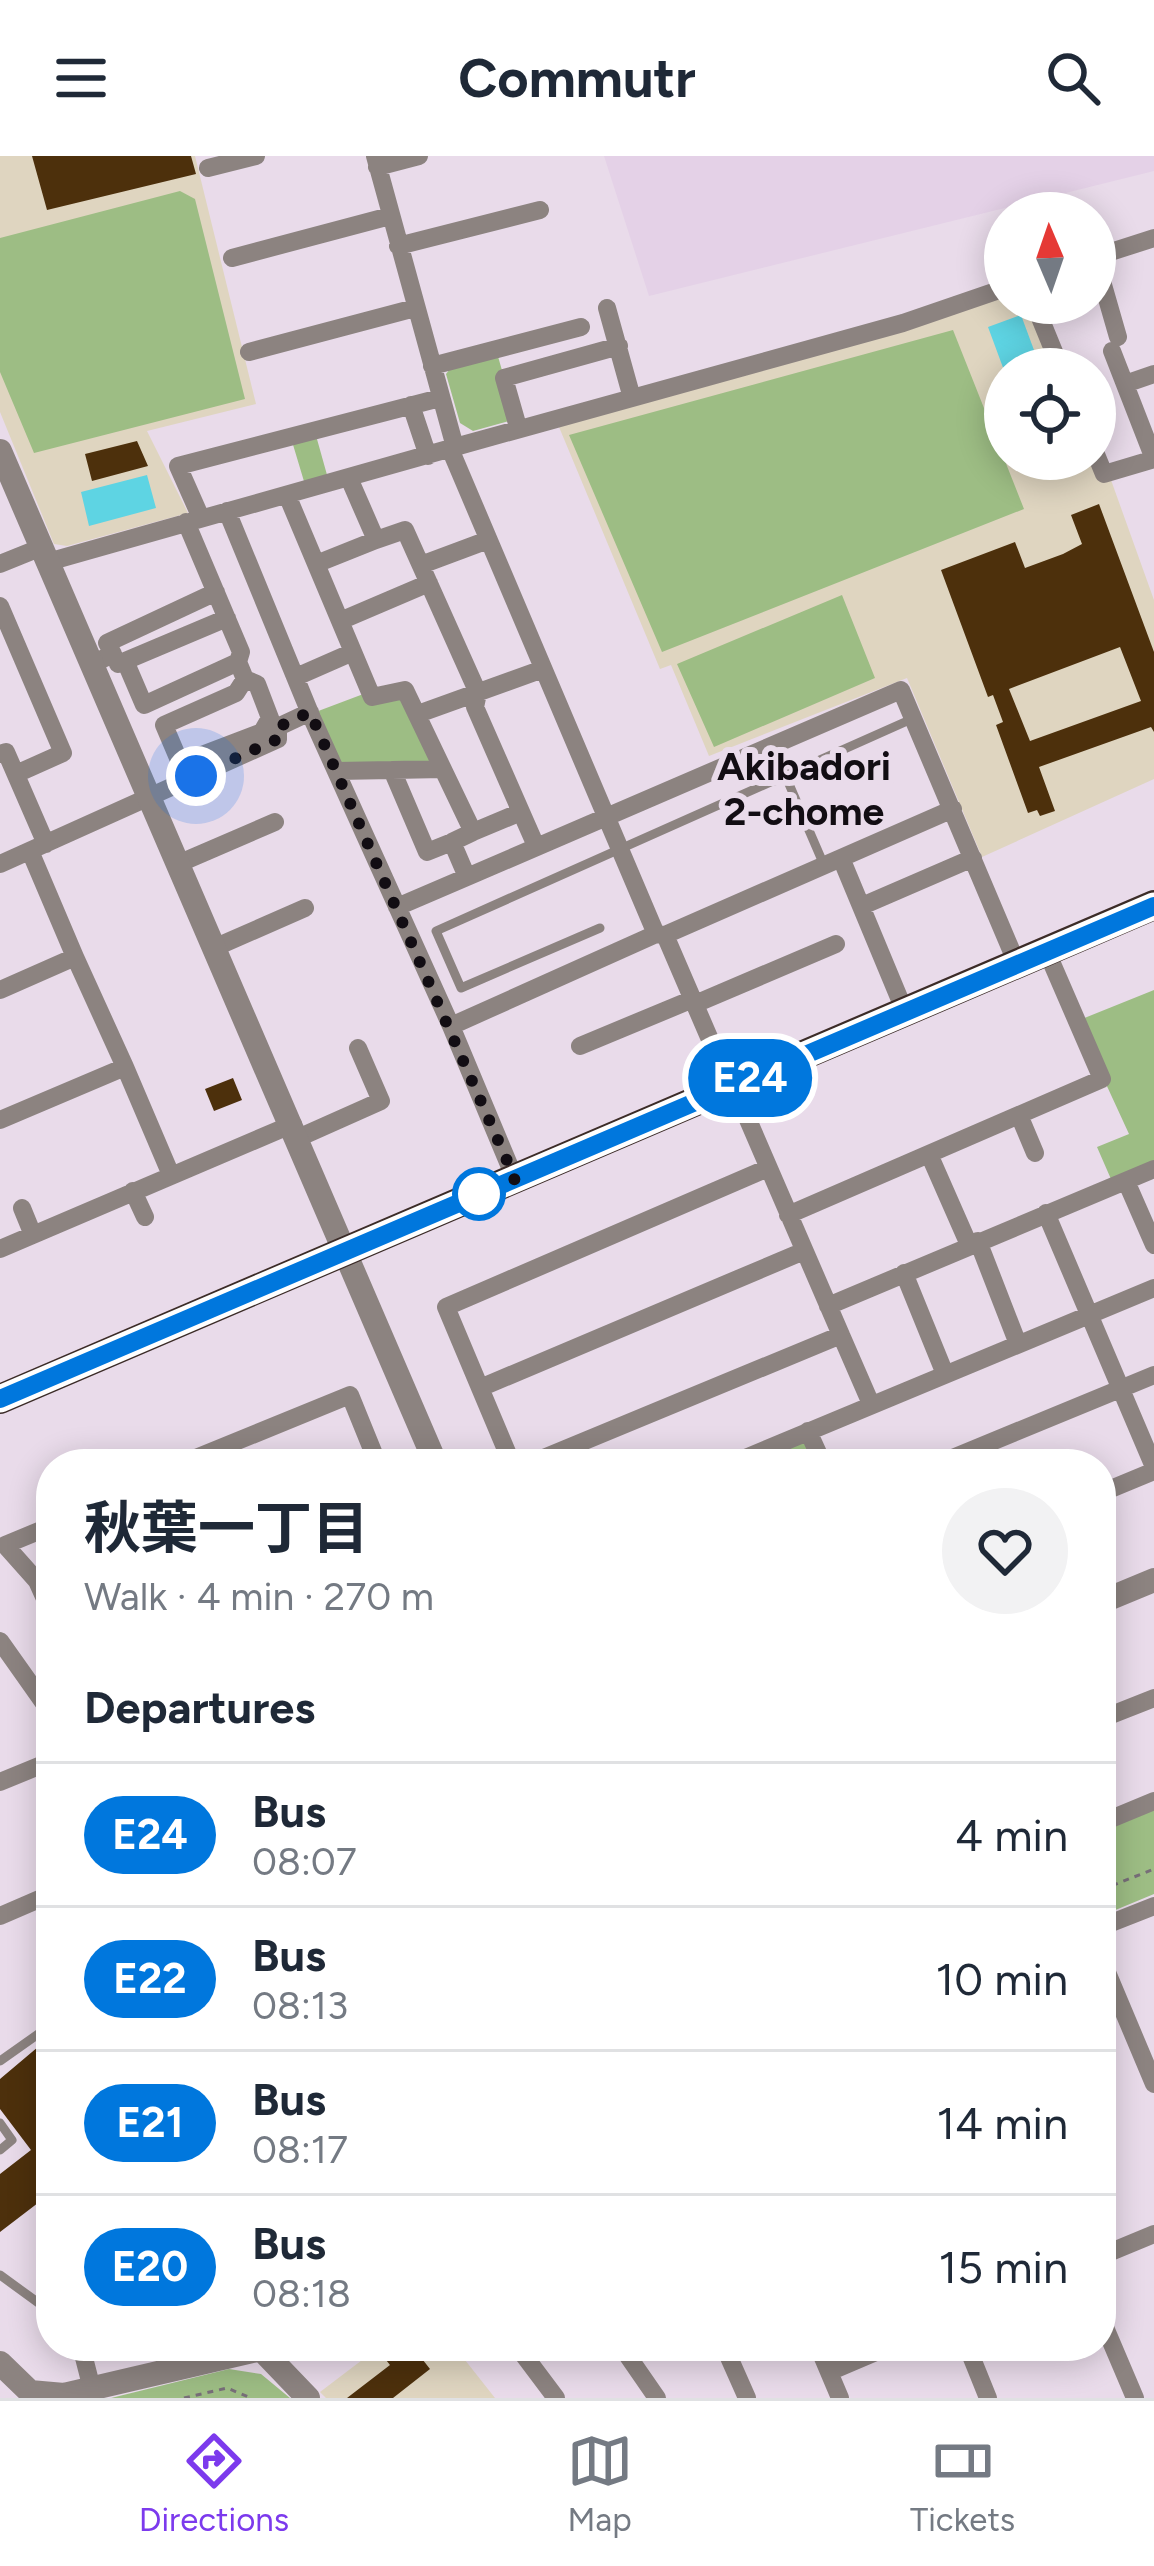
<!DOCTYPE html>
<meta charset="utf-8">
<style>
:root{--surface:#fff;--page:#f2f2f3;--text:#1f2937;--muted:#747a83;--line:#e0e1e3;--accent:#7c3aed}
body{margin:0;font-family:Figtree,"Noto Sans JP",sans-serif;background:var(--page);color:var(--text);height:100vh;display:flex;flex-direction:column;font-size:45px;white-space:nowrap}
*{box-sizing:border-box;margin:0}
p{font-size:39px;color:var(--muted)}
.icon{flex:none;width:66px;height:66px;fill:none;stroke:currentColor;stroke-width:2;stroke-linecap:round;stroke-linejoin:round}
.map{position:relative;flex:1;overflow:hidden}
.panel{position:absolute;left:36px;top:1293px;width:1080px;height:912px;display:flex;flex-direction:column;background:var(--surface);border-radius:48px;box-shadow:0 6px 30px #0003}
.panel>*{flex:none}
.badge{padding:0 24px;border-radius:39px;font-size:42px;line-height:78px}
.needle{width:78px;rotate:358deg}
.controls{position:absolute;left:984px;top:36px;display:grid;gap:24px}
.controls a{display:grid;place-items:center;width:132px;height:132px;border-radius:50%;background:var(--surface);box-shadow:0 6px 30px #0003;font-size:60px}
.you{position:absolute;width:60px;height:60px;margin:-30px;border:9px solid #fff;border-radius:50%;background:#1a73e8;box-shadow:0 0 0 18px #1a73e833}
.map>.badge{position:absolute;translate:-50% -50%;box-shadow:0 0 0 6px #fff}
h2{padding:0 48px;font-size:45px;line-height:108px}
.round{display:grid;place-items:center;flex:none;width:126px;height:126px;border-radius:63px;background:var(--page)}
.summary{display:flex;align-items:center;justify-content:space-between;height:204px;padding:0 48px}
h1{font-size:57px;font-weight:700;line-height:90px}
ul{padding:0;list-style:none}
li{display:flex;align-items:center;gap:36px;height:144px;padding:0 48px;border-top:3px solid var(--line)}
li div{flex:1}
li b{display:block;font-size:45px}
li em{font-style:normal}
li .badge{min-width:132px;font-weight:700;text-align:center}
header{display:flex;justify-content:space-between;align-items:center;height:156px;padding:0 48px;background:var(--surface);font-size:54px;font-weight:700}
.menu{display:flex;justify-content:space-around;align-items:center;height:168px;border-top:3px solid var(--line);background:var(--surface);font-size:33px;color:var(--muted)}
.menu a{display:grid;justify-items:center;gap:6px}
.menu .active{color:var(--accent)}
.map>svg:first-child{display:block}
</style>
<header><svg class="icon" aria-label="menu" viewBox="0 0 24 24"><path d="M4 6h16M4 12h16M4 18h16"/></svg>Commutr<svg class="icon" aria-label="search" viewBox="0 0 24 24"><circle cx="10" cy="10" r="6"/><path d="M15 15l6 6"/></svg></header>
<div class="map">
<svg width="1154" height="2242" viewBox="0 0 1154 2242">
<rect width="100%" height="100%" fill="#e9dbea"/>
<path fill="#e4d1e7" d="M604,0H1154V15L649,140Z"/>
<path fill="#dfd5c0" d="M0,0H195L256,248L147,275L188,357L67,390L54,388L0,256Z
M1005,139V147H1029L1055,213H1005V303H1092L1111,324L1154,444V623L982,701L907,522L709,600L671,509L660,513L559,271Z
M365,2190H454L495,2242H326L320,2236L370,2198Z"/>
<path fill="#9dbd84" d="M180,35L195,43L245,243L34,297L0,216V82Z
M953,174L1024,353L662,496L569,279Z
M497,197L516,263L473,275L460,267L446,218L454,208Z
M315,276L329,326L306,332L291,282Z
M842,439L875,522L714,591L677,508Z
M405,532L440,610L339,613L313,557L374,534Z
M1154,834V1013L1114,1030L1097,991L1129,978L1077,865Z
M808,1275L823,1308H731Z
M1154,1652V1738L1101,1760V1674Z
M229,2213L261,2218L290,2242H111Z"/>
<path fill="#5ed4e3" d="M1021,159L1041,213L1005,217L988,171Z
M147,319L156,352L89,370L81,336Z"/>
<path fill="#4d300c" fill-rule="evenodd" d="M32,0H191L196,18L47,54Z
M137,285L148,310L92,325L85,298Z
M1099,348L1154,496V576L1151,571L1039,611L1055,655L1040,660L1037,654L1028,657L996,569L1003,566L993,539L988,541L941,414L1015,386L1025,412L1063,398L1082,388L1071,359ZM1120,491L1141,545L1030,585L1009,533Z
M233,922L242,944L214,955L205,933Z
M51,1880V2037L0,2076V2018L31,1994L0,1953V1923Z
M375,2190H431L419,2199L430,2213L393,2242H347L390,2209Z"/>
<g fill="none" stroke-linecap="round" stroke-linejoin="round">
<path stroke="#776e78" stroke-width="3" stroke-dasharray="6 6" stroke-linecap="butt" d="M1101,1734L1154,1713
M184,2242L227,2232L251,2242"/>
<path stroke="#8c8380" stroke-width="9" d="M760,592L775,625
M786,621L824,709
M600,772L461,832L436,775L914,562
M0,1905L51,1869
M0,1967L12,1984L0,1994
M0,2119L51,2156"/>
<path stroke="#8c8380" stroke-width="18" d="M375,0L455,291L903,167L1005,132
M377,11L419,0
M208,12L256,0
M398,90L540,54
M1095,101L1118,181
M1095,101L1154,82
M232,102L390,60
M1034,147L1061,213
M607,152L632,242
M1112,195L1154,303
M249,196L415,152
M432,210L581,171
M1125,228L1154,218
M411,249L428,300
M518,271L504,222L619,190
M451,295L656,778L451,870L515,1023
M1095,296L1104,318L1154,303
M349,322L376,384L405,374L478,537L475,551L536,690
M287,339L372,541L405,534L473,676L452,686L467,721L397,751
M227,355L312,562L451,870
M201,362L178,310L440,242
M186,366L241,496L238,506L245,523L257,528L278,583
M48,406L455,291
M0,408L42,391
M316,408L376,384
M421,409L488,384
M0,450L63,597L16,618
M340,465L429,427
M126,507L144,549L238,506
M92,508L113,498L107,487L216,436
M118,508L227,462
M296,521L353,496
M418,558L543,513
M0,598L6,596L46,688
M189,604L181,609L164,569L236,537L245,523
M193,612L189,604L262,576L270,562
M392,614L443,613
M337,615L392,614L427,696L452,686
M473,676L521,656
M30,695L75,801
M841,702L905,856
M180,707L275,666
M0,708L278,583V571L310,556
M467,721L901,534L1017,808
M862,750L973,702
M656,778L665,779L730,930
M665,779L953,653
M216,791L305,752
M0,834L75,801L125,911L0,964
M695,848L836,788
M580,890L693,843
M125,911L171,1019
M1019,959L1035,997
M298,982L381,945L358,892
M929,998L969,1089
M1126,1025L1154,1089
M133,1035L145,1061
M22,1052L33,1079
M1046,1057L1154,1311
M788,1059L1102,923L1047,796
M978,1085L1018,1188
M0,1093L293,968
M904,1117L945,1218
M828,1150L1154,1013
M841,1179L871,1248
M480,1232L804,1095
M808,1275L823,1308
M181,1308L350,1239L378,1308
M512,1308L446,1151L768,1012
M529,1308L841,1179L733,929
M731,1308L1154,1132
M938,1308L1154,1219
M1101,1337L1154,1315
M51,1370L5,1389L37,1425L51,1456
M0,1485L51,1557
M1101,1563L1154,1542
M0,1626L51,1605
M1101,1667L1154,1645
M0,1760L51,1738
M1101,1771L1154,1750
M1101,1802L1154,1928
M1101,2100L1154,2078
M1101,2162L1135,2242
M81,2190L92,2233
M517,2190L556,2242
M621,2190L657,2242
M724,2190L747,2242
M818,2190L840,2242
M967,2190L988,2242
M829,2216L890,2190"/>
<path stroke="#8c8380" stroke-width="24" d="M0,295L436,1308
M1101,1446L1154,1424
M0,2207L30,2236L64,2239L261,2193L308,2242"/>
<path stroke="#3c2c28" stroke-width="30" d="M0,1243L1154,749"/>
</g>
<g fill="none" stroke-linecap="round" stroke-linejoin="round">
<defs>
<path id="line" d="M0,1243L1154,750"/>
</defs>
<use href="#line" stroke="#fff" stroke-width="27"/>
<use href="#line" stroke="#07d" stroke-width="18"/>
<path stroke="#120d13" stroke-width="12" stroke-dasharray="0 21.6" d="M196,620L278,583V571L310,556L515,1023L479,1038"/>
</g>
<circle fill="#fff" stroke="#07d" stroke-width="6" cx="479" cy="1038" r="24"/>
<g text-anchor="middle" stroke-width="12" stroke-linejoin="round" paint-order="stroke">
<g font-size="39" font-weight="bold" fill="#120d13" stroke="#e9dbea">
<text x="804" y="624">Akibadori<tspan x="804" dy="45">2-chome</tspan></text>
</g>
</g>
</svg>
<div class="controls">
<a><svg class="needle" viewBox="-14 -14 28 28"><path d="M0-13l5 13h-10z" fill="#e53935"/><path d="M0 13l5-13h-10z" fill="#747a83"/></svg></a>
<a><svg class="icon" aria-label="locate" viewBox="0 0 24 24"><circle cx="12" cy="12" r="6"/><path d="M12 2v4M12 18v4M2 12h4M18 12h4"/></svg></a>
</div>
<div class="you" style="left:196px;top:620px"></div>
<b class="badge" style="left:750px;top:922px;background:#07d;color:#fff">E24</b>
<section class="panel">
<div class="summary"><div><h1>秋葉一丁目</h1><p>Walk · 4 min · 270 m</p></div><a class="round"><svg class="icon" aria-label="heart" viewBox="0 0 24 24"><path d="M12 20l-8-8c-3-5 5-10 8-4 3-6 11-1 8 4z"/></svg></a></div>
<h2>Departures</h2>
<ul>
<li><span class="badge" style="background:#07d;color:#fff">E24</span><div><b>Bus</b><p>08:07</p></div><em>4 min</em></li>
<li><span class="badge" style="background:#07d;color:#fff">E22</span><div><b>Bus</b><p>08:13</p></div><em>10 min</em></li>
<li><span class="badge" style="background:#07d;color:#fff">E21</span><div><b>Bus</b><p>08:17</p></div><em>14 min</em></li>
<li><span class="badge" style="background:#07d;color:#fff">E20</span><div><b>Bus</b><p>08:18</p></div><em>15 min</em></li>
</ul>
</section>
</div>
<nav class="menu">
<a class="active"><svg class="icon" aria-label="directions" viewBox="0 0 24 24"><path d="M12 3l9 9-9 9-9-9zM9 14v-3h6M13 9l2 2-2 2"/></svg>Directions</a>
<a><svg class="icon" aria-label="map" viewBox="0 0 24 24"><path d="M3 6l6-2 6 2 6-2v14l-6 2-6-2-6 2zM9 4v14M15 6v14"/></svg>Map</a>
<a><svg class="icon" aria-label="tickets" viewBox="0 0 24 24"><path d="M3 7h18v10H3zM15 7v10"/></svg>Tickets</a>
</nav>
